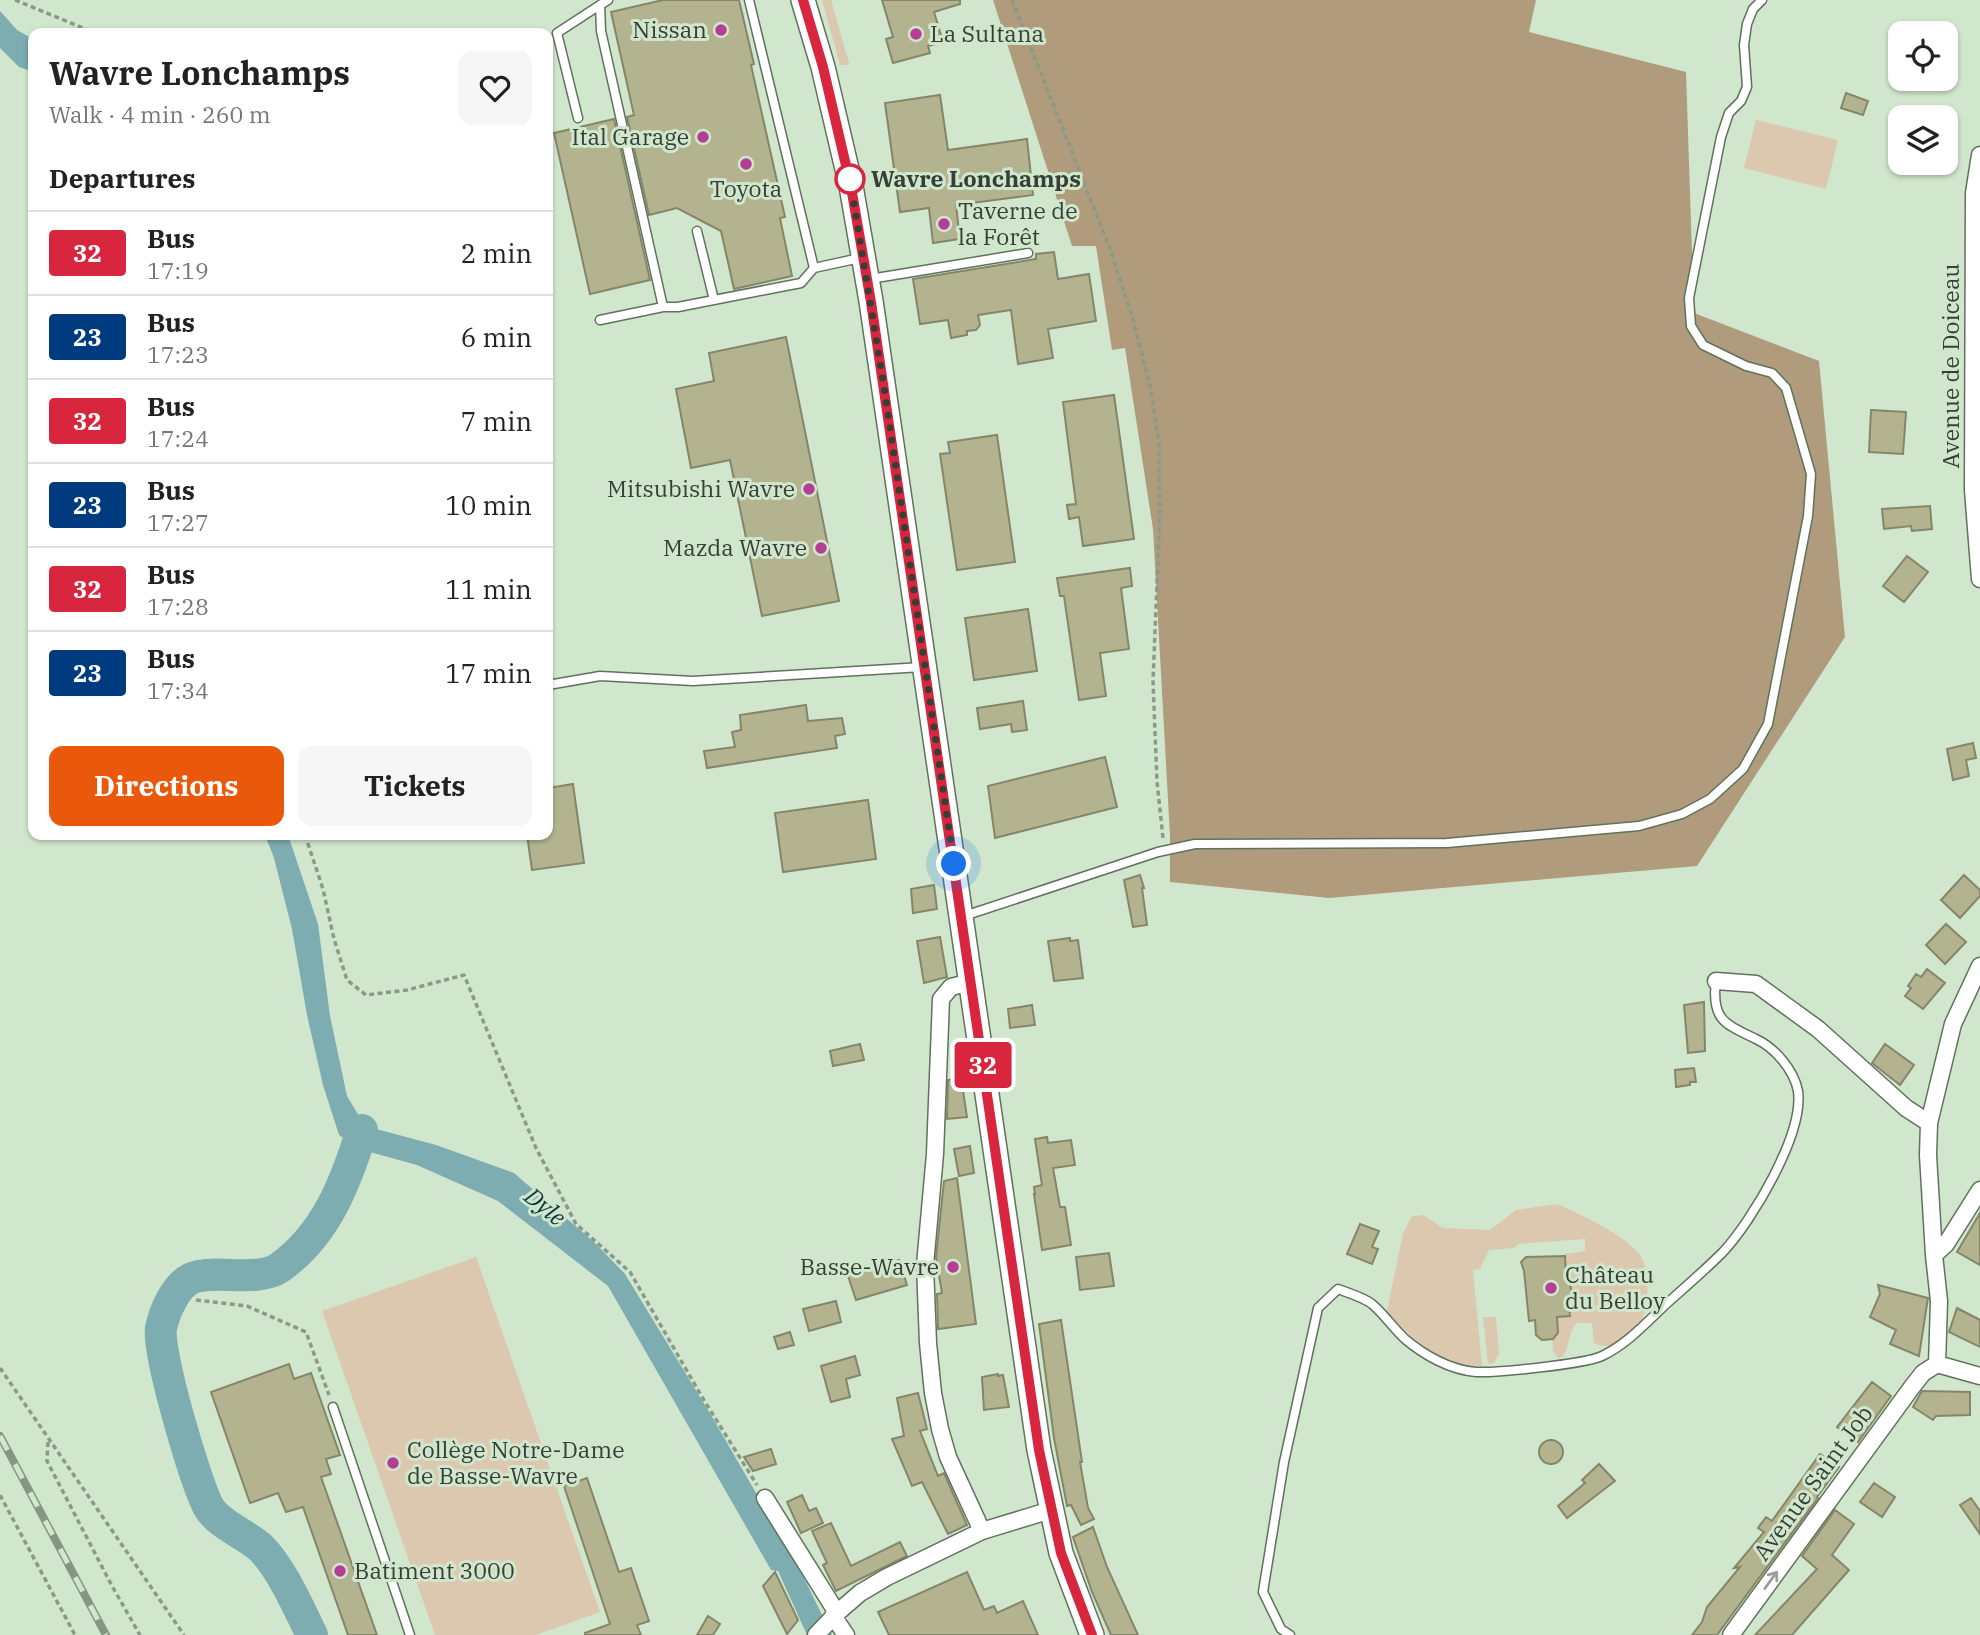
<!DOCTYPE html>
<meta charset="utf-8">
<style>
:root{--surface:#fff;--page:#f6f6f6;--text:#222;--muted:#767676;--line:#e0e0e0;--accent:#ea580c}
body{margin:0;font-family:"IBM Plex Serif",serif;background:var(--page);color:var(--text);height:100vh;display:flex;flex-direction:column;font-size:26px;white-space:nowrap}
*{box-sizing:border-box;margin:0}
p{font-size:23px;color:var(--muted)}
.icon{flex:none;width:38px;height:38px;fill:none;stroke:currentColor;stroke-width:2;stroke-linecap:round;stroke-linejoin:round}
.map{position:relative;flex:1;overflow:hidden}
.sheet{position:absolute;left:28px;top:28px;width:525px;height:812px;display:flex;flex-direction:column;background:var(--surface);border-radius:14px;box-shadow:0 2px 5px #0004}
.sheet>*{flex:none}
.badge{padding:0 14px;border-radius:5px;font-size:24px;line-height:46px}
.controls{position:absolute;left:1888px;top:21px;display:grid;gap:14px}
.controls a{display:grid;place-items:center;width:70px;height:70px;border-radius:14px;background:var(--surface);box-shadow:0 2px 5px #0004;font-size:35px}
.you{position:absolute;width:35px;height:35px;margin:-18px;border:5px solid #fff;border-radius:50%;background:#1a73e8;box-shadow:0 0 0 10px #1a73e833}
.map>.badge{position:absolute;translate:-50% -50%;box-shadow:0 0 0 4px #fff}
h2{padding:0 21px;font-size:26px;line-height:63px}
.round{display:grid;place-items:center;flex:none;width:74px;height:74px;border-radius:14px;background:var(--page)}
.summary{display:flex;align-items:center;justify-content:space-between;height:119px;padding:0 21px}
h1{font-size:33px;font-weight:700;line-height:52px}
.action{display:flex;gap:14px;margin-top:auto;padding:14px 21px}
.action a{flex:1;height:80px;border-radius:14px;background:var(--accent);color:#fff;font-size:28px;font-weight:700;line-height:80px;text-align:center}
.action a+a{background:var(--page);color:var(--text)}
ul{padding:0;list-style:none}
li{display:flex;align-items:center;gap:21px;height:84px;padding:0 21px;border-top:2px solid var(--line)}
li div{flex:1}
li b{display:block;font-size:26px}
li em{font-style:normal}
li .badge{min-width:77px;font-weight:700;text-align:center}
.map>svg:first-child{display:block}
</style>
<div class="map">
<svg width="1980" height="1635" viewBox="0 0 1980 1635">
<rect width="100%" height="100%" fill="#d1e7cd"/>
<path fill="#dbc8ae" d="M822,0H831L849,63L848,65H840Z
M1756,120L1838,140L1826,189L1744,168Z
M1556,1204C1579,1213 1625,1235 1640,1255C1651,1272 1649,1307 1640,1324C1632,1339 1610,1352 1594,1343L1592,1323H1577C1567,1333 1571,1347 1562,1357L1558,1358L1553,1351L1552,1340L1558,1333L1557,1318L1571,1316L1568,1297L1572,1296L1570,1276H1567L1565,1254L1585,1251V1239L1518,1244L1514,1248L1489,1250L1480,1269L1473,1270L1482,1366C1443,1367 1410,1339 1387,1311L1403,1233L1412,1216L1423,1215L1443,1228L1490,1230L1516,1210Z
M476,1257L600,1612L536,1635H435L322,1311Z
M1483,1317H1496L1499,1354L1494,1363L1488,1364Z"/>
<path fill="#b09b7c" d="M993,0H1536L1529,32L1686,72L1694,313L1819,361L1845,637L1697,866L1329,898L1170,882V836L1153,529L1125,348L1112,350L1096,246H1072Z"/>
<path fill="#7dacb1" d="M0,11L17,30L33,39V72L19,67L0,48Z
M265,835H288L318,924L330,1016L347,1096L365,1126L436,1145L514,1173L594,1242L625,1274L711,1415L797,1564L832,1635H807L778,1571L771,1570L608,1286L498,1201L417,1165L359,1149L339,1135L323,1085L307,1015L292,929L274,858Z"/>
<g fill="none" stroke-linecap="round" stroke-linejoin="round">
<path stroke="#7dacb1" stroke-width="32" d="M312,1635C299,1609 282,1569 261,1548C246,1534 217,1524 208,1506C195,1480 157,1353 161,1328C165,1310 177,1282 195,1277C218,1270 258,1282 279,1268C326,1235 346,1182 362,1130"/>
</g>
<path fill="#b3b48f" stroke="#858669" stroke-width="2" d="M663,0H739L754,64L751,65L785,217L780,218L792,276L734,289L721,231L677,208L649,215L627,117L634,115L611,12Z
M882,0H960V4L934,12L943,42L928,46L930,53L893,63L886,39L893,37Z
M1846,93L1868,101L1863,115L1841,108Z
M940,95L948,150L1027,139L1033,195L956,205L960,239L933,243L929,208L900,212L885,103Z
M614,119L650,280L590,294L554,133Z
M1054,252L1058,279L1089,274L1096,321L1048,329L1053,358L1018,364L1011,310L978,315L980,325L976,330L967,331V335L951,338L948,320L920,324L913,279L1036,259V254Z
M786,337L839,601L762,616L730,460L691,468L676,389L714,381L709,353Z
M1114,395L1134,539L1083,546L1079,517L1069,519L1067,505L1076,504L1063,402Z
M1871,410L1906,412L1903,454L1869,452Z
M997,435L1015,562L957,570L940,454L950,453L948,442Z
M1930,506L1932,529L1912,531L1911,526L1884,529L1882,509Z
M1907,556L1928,572L1904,602L1883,586Z
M1130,568L1132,586L1121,588L1129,649L1100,653L1106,696L1079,700L1064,596H1060L1057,578Z
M1028,609L1037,671L974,680L965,618Z
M1023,701L1027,730L1012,732L1011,724L980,729L977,708Z
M806,705L808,721L842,718L845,734L835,736L837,748L707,768L704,751L735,747L732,732L741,730L740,715Z
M1973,743L1976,758L1966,760L1969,776L1953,780L1947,749Z
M1105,757L1117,807L995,838L988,786Z
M573,784L584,863L532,870L527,835H548V788Z
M868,800L876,859L783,872L775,813Z
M1140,875L1144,888H1142L1147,925L1133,927L1124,880Z
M1964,875L1980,890V896L1960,918L1941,900Z
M934,885L937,909L913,913L911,889Z
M1946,924L1966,942L1945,964L1926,945Z
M940,937L947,977L924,983L917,941Z
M1070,938V941L1078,940L1083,978L1054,981L1048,941Z
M1927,969L1945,983L1923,1009L1905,996L1911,988L1908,986L1916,974L1921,977Z
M1704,1002L1705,1051L1688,1053L1684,1005Z
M1032,1005L1035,1025L1010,1028L1008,1009Z
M860,1044L864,1060L833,1066L830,1051Z
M1885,1044L1914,1065L1900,1085L1872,1063Z
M1694,1068L1696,1082H1690V1085L1676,1087L1675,1070Z
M961,1077L967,1117L947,1119L948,1080Z
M1047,1137L1048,1143L1071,1140L1075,1165L1053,1168L1060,1207H1065L1071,1245L1042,1250L1034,1194H1035L1034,1187L1042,1185L1035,1139Z
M970,1146L974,1173L959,1176L954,1149Z
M957,1178L976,1324L938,1329L937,1294L942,1293L936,1257L944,1181Z
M1980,1213V1265L1957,1252Z
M1360,1224L1379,1231L1372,1247L1378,1249L1372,1264L1347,1254Z
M1109,1253L1114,1286L1080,1290L1076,1257Z
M1565,1256L1566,1276H1569L1572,1296L1568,1297L1570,1316L1557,1317L1558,1333L1553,1339L1542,1340L1536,1335L1535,1320L1529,1321L1524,1271L1521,1262L1526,1257Z
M899,1260L907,1285L856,1300L848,1276Z
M1878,1285L1928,1298L1919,1356L1890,1344L1896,1330L1870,1317L1880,1294Z
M836,1301L841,1322L809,1331L803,1309Z
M1957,1308L1980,1320V1347L1949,1332Z
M1061,1320L1082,1462H1080L1088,1508L1094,1519L1081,1525L1071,1505L1067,1506L1054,1438L1039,1324Z
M790,1332L794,1345L778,1349L774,1337Z
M855,1356L860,1375L846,1379L850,1397L831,1402L821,1366Z
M289,1364L294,1379L311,1373L340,1455L326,1459L331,1474L321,1477L377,1635H348L303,1507L286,1512L278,1493L250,1503L211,1392Z
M998,1374V1376L1003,1375L1009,1407L984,1410L982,1377Z
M1872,1382L1891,1396L1858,1442L1837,1427Z
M1922,1391L1970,1392V1415L1936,1416L1933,1420L1913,1407Z
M918,1393L927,1429L920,1431L938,1476L944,1473L967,1525L948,1534L922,1482L912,1486L892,1439L904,1436L897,1398Z
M1539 1452a12 12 0 1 1 24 0a12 12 0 1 1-24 0Z
M771,1449L776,1464L753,1471L744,1457Z
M1820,1454L1839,1467L1817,1497L1818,1498L1717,1635H1692L1702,1622L1707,1607L1740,1567L1734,1568L1764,1532L1758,1528L1766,1517L1772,1521Z
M1599,1464L1615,1481L1567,1518L1558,1506L1585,1483L1582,1480Z
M587,1478L619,1572L631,1568L649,1621L637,1625L641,1635H585V1633L610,1624L564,1486Z
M1874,1483L1895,1497L1882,1517L1860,1502Z
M802,1495L809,1511L816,1508L823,1523L801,1533L787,1502Z
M1971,1498L1980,1511V1534L1960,1505Z
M1835,1510L1854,1524L1832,1555L1849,1570L1792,1635H1755L1817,1569L1802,1556Z
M831,1523L851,1566L900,1542L907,1556L836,1591L823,1565L827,1563L812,1531Z
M1093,1527L1107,1567L1138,1635H1111L1092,1592L1073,1537Z
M775,1572L798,1620L787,1634L763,1586Z
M967,1572L984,1610L994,1606L997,1613L1023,1601L1038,1635H889L878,1612Z
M708,1616L720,1624L713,1635H697Z"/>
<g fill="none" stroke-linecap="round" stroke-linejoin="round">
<defs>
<path id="service" d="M608,0L600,5L601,31L663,307H678L801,283L814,268L860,258
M749,0L814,268
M578,118L557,33L600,5
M697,231L714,300
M870,279L1028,253
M600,320L663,307
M548,685L600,676L693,681L922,667
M964,916L1158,852L1195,844L1447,843L1639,826L1682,814L1710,799L1743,769L1768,724L1808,516L1811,474L1786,388L1772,373L1746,366L1703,345L1691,326L1689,298L1721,137L1729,113L1741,101L1747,87L1744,45L1747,24L1753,9L1762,0
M333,1407L410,1635
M1290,1635L1281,1629L1263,1592L1284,1462L1318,1308L1338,1289C1348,1293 1363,1297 1372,1304C1384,1314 1393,1328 1405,1339C1424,1355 1450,1370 1476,1372C1497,1373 1585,1364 1602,1356C1627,1344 1645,1324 1664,1306C1684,1288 1704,1271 1723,1252C1752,1221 1804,1134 1798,1091C1794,1070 1775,1048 1756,1039C1725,1024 1711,1020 1716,981"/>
<path id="minor" d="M1980,155L1974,193L1973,490L1980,579
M1716,981L1756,984L1818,1029L1906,1108L1929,1123
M971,982L951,987L941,999L935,1154L925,1265L928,1343L933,1393L940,1429L948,1457L982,1531
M1934,1255L1928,1155L1929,1123L1953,1024L1980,966
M1937,1364L1939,1301L1934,1255L1946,1244L1980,1190
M1937,1364L1980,1376
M765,1498L837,1613
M833,1616L846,1635
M816,1635L837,1613L860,1593L887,1577L982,1531L1051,1510
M1731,1635L1912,1387L1923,1373L1937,1364"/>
<path id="secondary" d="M803,0L823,67L851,186L871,301L1039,1450L1061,1553L1092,1635"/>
</defs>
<use href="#service" stroke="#5f725c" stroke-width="11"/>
<use href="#minor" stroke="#5f725c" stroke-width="19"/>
<use href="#secondary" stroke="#5f725c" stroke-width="26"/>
<path stroke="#8a9a87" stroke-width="3.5" stroke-dasharray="5 3.5" stroke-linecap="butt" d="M15,0L95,33
M1012,0L1111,251L1133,320L1151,389L1159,445L1160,511L1153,681L1157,782L1163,838
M305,835L323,889L334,939L347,980L366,995L407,990L464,975L536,1148L576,1224L630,1272L702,1397L757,1485
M196,1300L247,1306L306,1332L329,1395
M0,1368L184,1635
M48,1442L47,1461L112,1586L140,1635
M0,1495L75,1635"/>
<use href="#service" stroke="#fff" stroke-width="8"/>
<use href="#minor" stroke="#fff" stroke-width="16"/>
<use href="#secondary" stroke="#fff" stroke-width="23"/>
<defs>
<path id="rail" d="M0,1436L106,1635"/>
</defs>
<use href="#rail" stroke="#869683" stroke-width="8"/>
<use href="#rail" stroke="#d1e7cd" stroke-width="5" stroke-dasharray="16" stroke-linecap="butt"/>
</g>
<defs><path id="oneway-shaft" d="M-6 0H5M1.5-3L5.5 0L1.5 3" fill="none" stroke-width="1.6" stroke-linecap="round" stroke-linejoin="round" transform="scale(1.75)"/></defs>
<use stroke="#9a9f9a" href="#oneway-shaft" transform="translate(1771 1580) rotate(-54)"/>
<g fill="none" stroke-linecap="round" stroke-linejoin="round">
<defs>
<path id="line" d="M803,0L823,67L851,187L871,302L1039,1450L1061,1553L1092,1635"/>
</defs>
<use href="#line" stroke="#fff" stroke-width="16"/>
<use href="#line" stroke="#d7263d" stroke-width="10"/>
<path stroke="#363f35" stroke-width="7" stroke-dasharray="0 12.6" d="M850,179L884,387L954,864"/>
</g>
<g fill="#b53e94" stroke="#d1e7cd" stroke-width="2.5">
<circle cx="721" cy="30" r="7"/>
<circle cx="916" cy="34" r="7"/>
<circle cx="703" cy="137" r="7"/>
<circle cx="746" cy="164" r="7"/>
<circle cx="944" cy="224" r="7"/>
<circle cx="809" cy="489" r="7"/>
<circle cx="821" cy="548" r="7"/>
<circle cx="953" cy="1267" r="7"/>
<circle cx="1551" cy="1288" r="7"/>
<circle cx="393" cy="1463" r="7"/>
<circle cx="340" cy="1571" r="7"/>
</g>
<circle fill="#fff" stroke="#d7263d" stroke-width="3.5" cx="850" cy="179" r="14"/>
<g text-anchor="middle" stroke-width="6" stroke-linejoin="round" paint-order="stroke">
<g font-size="23" fill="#363f35" stroke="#d1e7cd" text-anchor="end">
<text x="707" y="38">Nissan</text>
<text x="930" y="42" text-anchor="start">La Sultana</text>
<text x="689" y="145">Ital Garage</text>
<text x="746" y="197" text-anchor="middle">Toyota</text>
<text x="958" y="219" text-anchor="start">Taverne de<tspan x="958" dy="26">la Forêt</tspan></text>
<text x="795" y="497">Mitsubishi Wavre</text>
<text x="807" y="556">Mazda Wavre</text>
<text x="939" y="1275">Basse-Wavre</text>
<text x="1565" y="1283" text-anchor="start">Château<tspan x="1565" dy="26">du Belloy</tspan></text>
<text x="407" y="1458" text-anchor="start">Collège Notre-Dame<tspan x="407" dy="26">de Basse-Wavre</tspan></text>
<text x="354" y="1579" text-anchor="start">Batiment 3000</text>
</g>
<g font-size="23" font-weight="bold" fill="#363f35" stroke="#d1e7cd" text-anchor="start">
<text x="871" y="187">Wavre Lonchamps</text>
</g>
<g font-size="23" fill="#363f35" stroke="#d1e7cd">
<text transform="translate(1951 366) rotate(-90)" y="8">Avenue de Doiceau</text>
<text transform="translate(1813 1483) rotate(-54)" y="8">Avenue Saint Job</text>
</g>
<g font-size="24" font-style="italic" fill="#09373c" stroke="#d1e7cd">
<text transform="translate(545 1207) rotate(39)" y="8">Dyle</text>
</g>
</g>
</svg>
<div class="controls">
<a><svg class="icon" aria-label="locate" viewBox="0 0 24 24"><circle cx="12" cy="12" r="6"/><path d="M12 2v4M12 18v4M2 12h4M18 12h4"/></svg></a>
<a><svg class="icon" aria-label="layers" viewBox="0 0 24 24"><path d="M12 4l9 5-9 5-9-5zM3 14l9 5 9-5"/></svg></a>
</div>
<div class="you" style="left:954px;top:864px"></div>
<b class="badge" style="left:983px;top:1065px;background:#d7263d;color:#fff">32</b>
<section class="sheet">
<div class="summary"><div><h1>Wavre Lonchamps</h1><p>Walk · 4 min · 260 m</p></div><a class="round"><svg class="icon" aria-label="heart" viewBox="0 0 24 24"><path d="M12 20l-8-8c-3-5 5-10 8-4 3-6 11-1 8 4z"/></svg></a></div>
<h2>Departures</h2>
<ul>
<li><span class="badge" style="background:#d7263d;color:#fff">32</span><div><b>Bus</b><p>17:19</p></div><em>2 min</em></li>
<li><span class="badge" style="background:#003b80;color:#fff">23</span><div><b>Bus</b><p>17:23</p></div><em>6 min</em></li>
<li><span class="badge" style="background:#d7263d;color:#fff">32</span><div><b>Bus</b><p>17:24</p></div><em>7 min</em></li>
<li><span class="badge" style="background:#003b80;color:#fff">23</span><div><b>Bus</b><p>17:27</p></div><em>10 min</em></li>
<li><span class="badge" style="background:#d7263d;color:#fff">32</span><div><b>Bus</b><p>17:28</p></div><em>11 min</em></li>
<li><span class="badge" style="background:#003b80;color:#fff">23</span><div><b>Bus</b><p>17:34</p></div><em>17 min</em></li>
</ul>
<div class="action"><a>Directions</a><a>Tickets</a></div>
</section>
</div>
